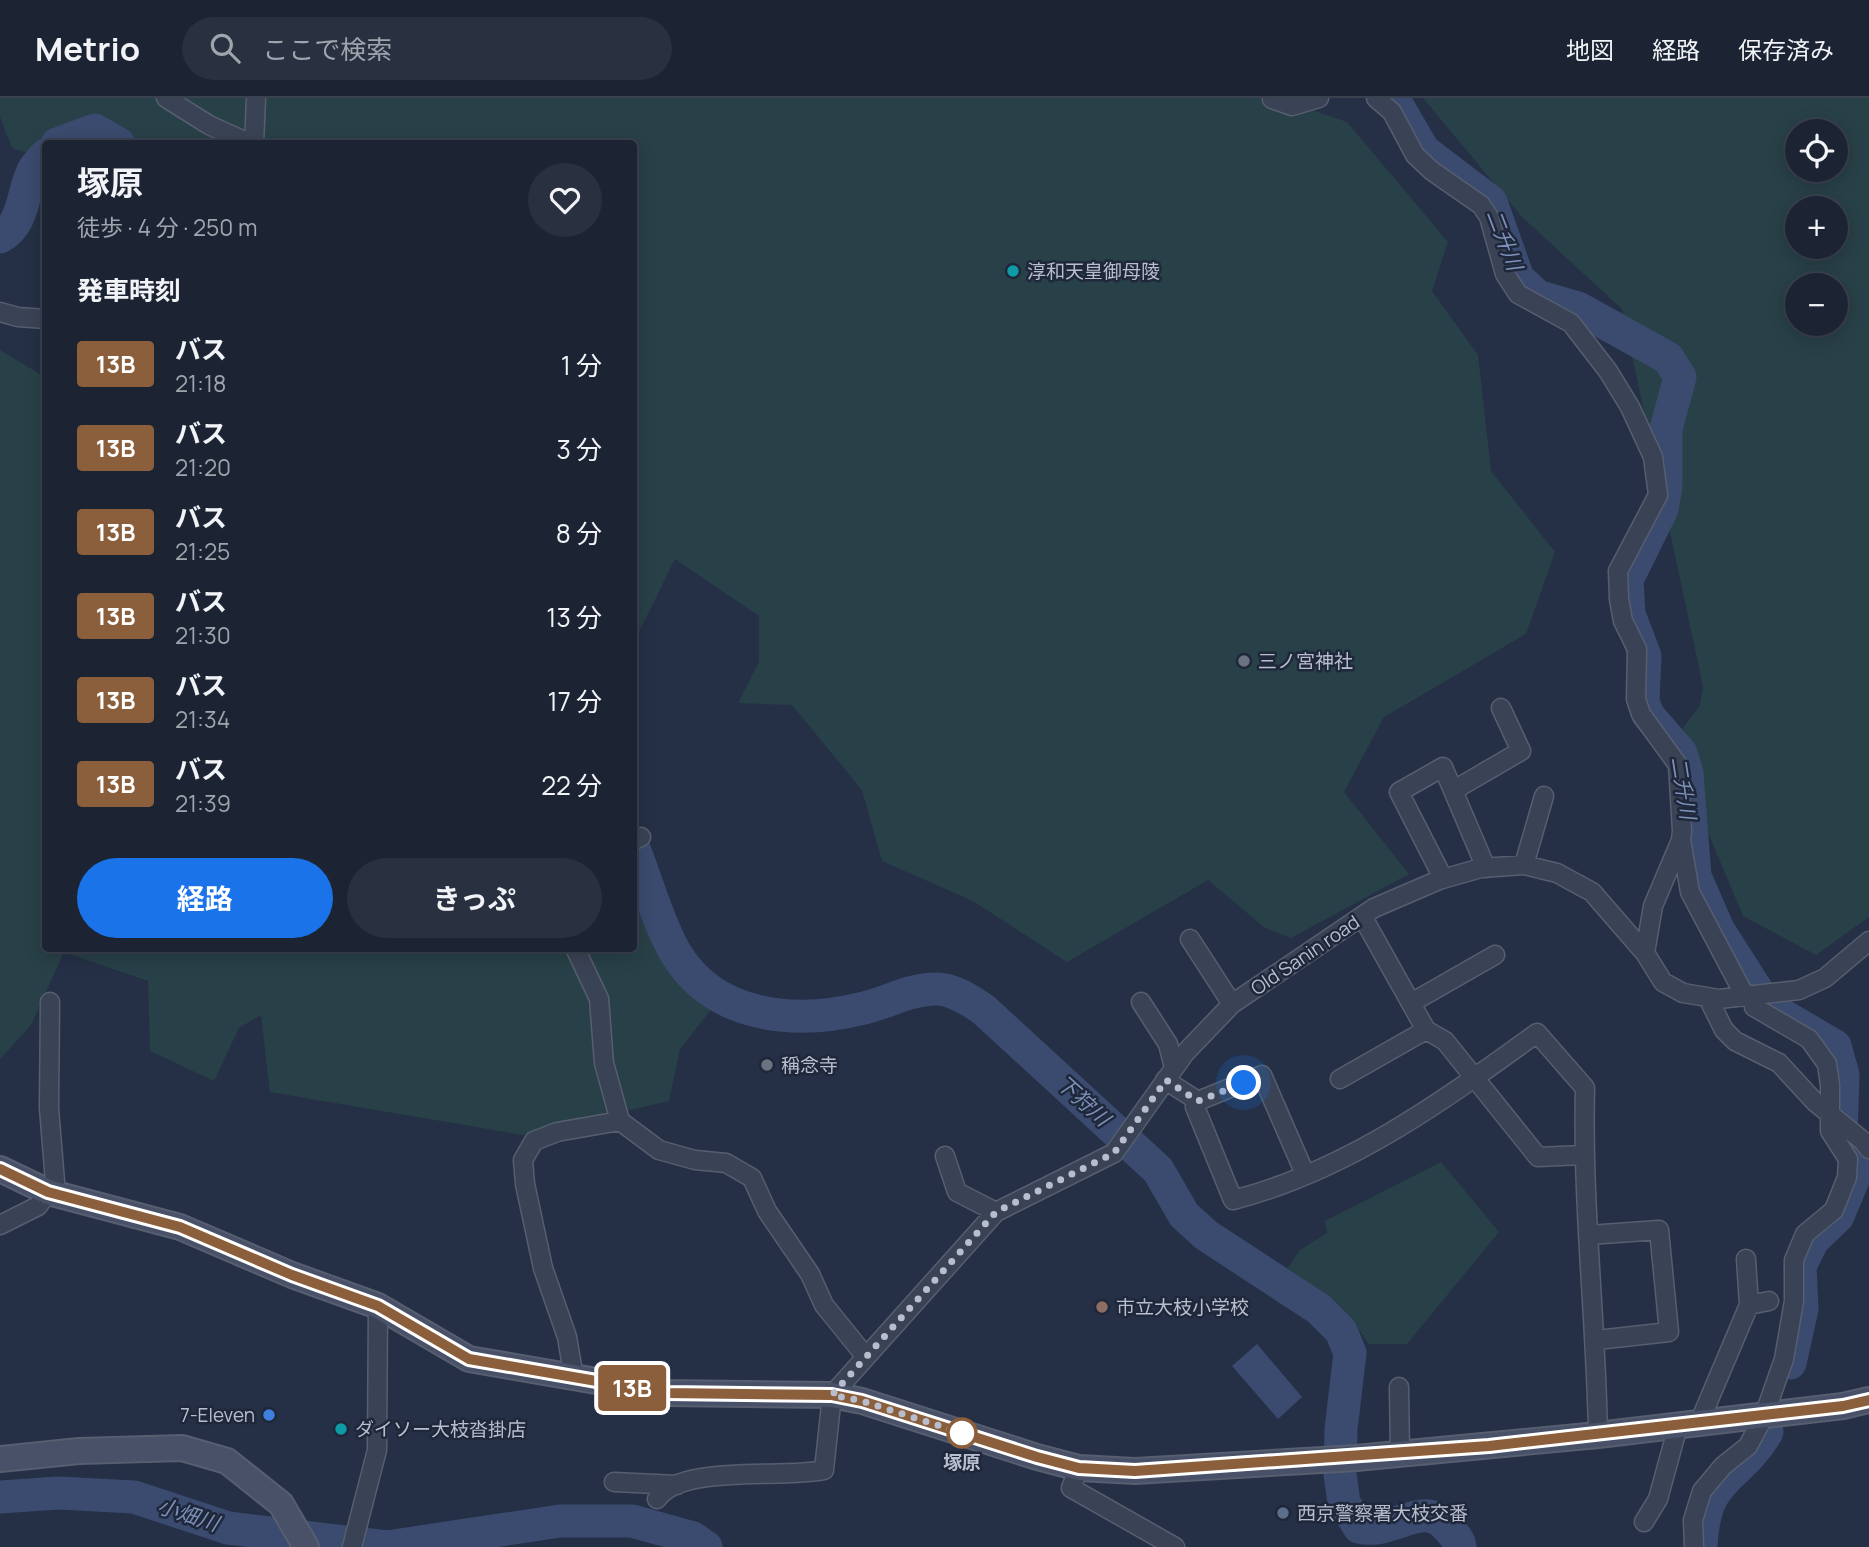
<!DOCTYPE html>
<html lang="ja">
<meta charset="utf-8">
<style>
:root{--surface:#1c2434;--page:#293040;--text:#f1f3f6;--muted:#a0a4ac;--line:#3a414f;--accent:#1a73e8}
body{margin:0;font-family:Manrope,"Noto Sans JP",sans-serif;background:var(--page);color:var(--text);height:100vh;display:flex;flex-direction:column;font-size:26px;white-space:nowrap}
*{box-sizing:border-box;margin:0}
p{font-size:23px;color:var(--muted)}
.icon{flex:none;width:38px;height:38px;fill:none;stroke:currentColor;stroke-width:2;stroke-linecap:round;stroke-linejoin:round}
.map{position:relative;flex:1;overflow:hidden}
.panel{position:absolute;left:42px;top:42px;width:595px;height:812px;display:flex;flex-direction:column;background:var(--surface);border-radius:7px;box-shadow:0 4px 18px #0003,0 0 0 2px var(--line)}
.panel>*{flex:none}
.badge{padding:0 14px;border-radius:5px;font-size:24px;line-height:46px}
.buttons{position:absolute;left:1785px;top:21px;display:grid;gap:14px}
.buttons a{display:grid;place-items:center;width:63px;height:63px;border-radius:50%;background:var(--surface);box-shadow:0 4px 18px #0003,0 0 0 2px var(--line);font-size:35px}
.you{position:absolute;width:35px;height:35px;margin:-18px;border:5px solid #fff;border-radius:50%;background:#1a73e8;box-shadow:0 0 0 10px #1a73e833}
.map>.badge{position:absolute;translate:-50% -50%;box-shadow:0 0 0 4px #fff}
h2{padding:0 35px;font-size:26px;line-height:63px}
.round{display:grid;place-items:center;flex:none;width:74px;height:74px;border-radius:37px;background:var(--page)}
.head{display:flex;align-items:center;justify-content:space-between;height:119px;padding:0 35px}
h1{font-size:33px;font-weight:700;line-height:52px}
.cta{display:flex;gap:14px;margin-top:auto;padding:14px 35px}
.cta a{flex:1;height:80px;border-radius:42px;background:var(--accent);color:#fff;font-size:28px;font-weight:700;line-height:80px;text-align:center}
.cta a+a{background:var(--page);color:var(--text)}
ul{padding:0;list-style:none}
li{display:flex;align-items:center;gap:21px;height:84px;padding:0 35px}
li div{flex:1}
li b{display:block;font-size:26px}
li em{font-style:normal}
li .badge{min-width:77px;font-weight:700;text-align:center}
header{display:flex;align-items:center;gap:42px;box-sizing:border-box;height:98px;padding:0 35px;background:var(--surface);border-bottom:2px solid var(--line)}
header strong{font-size:33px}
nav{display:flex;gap:38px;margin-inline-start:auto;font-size:24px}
.search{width:490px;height:63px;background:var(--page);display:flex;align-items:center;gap:18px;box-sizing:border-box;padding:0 24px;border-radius:38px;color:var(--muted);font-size:26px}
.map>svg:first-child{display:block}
</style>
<header>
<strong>Metrio</strong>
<div class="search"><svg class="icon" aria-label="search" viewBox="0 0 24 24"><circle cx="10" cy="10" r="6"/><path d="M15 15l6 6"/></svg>ここで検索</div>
<nav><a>地図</a><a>経路</a><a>保存済み</a></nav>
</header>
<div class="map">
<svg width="1869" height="1449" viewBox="0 0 1869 1449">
<rect width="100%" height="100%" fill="#253046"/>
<path fill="#284047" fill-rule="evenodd" d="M0,0H1277L1347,24L1448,144L1432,193L1478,257L1491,373L1555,454L1526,536L1384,619L1344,694L1409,776L1291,840L1265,830L1208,782L1067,864L973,803L882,763L862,692L792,607L738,605L759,564V518L675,461L634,544V46H46L45,61L12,50L0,19Z
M1423,0H1869V819L1816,857L1743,818L1704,725L1683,630L1700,607L1703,588L1622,211L1522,119ZM1797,33H1836V72H1797ZM1797,110H1836V149H1797ZM1797,187H1836V226H1797Z
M0,252L45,279L46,850H634V764L714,908L680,951L669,1003L523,1037L270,994L261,917L239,930L214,983L150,953L148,883L64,854L31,927L0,961Z
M1441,1064L1499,1134L1407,1246H1369C1342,1205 1328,1195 1285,1174L1300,1152L1327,1135L1325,1123Z"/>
<path fill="#3a4b6f" d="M1257,1246L1302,1299L1278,1321L1232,1268Z"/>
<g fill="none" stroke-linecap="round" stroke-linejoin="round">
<path stroke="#3a4b6f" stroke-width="33" d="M1393,0L1424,53L1491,104L1518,180L1537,198L1578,210L1668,260L1680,279L1666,331V388L1662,411L1627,482L1629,516L1645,558L1643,603L1648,617L1681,655L1687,675L1695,778L1718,831L1767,908L1835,948L1843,977L1841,1035L1856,1063L1853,1082L1838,1118L1813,1142L1800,1168L1802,1211L1790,1265
M57,46L95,32L119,46
M0,139C24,126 22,97 32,75C34,69 41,62 46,57
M634,751C647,783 658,825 675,854C714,921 797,927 864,910C889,904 910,891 936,891C953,891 970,902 984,912L1158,1072L1184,1117L1206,1137L1319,1211L1341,1233L1350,1255L1341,1331L1340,1376L1344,1405L1359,1429C1393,1438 1423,1399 1448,1430C1453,1436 1459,1441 1460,1449
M0,1399L58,1395L134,1399L228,1430L387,1449L560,1423H632L693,1440L706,1449
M1701,1449C1704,1375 1737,1385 1767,1334"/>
<defs>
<path id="street" d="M166,0L209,27L251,46
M1376,0L1392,14L1415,57L1432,73L1481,107L1489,119L1505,176L1518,196L1571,225L1608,273L1630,309L1653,359L1658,397L1618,473L1619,501L1623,523L1637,551L1636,601L1641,616L1678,667L1682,733L1681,742L1653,808L1645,855
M1272,1L1292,8L1319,0
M254,46L256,0
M0,214L18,219L46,221
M1454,692L1521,653L1501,610
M634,742L641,739
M1681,742L1690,794L1745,898
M1524,767L1544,698
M1443,780L1399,694L1443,669L1486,770
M1362,818L1426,932L1445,943L1538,1059L1583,1057
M1190,841L1232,906
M575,850L599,901L604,965L620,1023
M1708,900L1724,932L1735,943L1779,965L1815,1004L1863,1043L1869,1051
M50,904L49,1010L56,1096
M1141,904L1168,946L1174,970
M1411,905L1495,857
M1340,981L1426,932
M1165,982L1198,1003L1195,1009L1233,1102C1347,1073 1443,1003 1537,935L1585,990C1582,1106 1596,1221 1598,1337
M1198,1003L1262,977L1305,1076
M945,1058L957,1094L996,1114
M0,1127L38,1108L48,1094
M1589,1137L1659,1132L1669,1234L1597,1242
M1749,1207L1769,1203
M574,1280L567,1239L543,1170L525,1086L523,1062L534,1043L557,1034L620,1023L659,1052L695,1062L726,1065L752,1080L767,1113L810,1176L824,1207L866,1259
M1399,1289L1400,1356
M1699,1325L1749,1207L1746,1161
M1079,1370L1071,1390L1175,1449
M614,1384L677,1387
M657,1401C680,1366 783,1381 824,1372L832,1297L996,1114L1114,1055L1185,955L1232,906L1374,810L1439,782L1481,770L1524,767L1557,775L1592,794L1645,855L1663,884L1683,895L1719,901L1799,892L1825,880L1869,843
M1644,1424L1658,1401L1678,1328
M352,1449L377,1352L378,1208
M1694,1449L1693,1422L1702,1393L1723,1368L1748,1348L1764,1318L1784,1261L1794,1203V1162L1805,1136L1834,1112L1847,1079L1848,1061L1830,1033V987L1827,966L1809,941L1754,909L1753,897"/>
<path id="secondary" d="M0,1071L48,1094L180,1129L292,1177L378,1208L469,1261L666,1295L832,1297L862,1303L1037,1359L1079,1370L1135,1373L1356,1360L1598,1337L1843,1308L1869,1302
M0,1361L79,1353L182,1350L227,1363L281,1406L306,1449"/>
</defs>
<use href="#street" stroke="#565e6f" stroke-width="21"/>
<use href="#secondary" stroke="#565e6f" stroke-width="28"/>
<use href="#street" stroke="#3a4355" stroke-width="18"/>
<use href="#secondary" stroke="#485168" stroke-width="24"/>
</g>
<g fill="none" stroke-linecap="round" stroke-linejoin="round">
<defs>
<path id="line" d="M0,1071L48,1094L180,1129L292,1177L378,1208L469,1261L666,1295L832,1297L862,1303L1037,1359L1079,1370L1135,1373L1489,1348L1843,1308L1869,1302"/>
</defs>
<use href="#line" stroke="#fff" stroke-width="16"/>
<use href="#line" stroke="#8b5e3c" stroke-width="10"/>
<path stroke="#b8bece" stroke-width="7" stroke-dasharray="0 12.6" d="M962,1335L862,1303L832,1297L996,1114L1114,1055L1166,982L1198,1003L1244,985"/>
</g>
<g fill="#0f9aa8" stroke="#1f273b" stroke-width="2.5">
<circle cx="1013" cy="173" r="7"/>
<circle cx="341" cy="1331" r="7"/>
</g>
<g fill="#6b7280" stroke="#1f273b" stroke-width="2.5">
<circle cx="1244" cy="563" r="7"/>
<circle cx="767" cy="967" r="7"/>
</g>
<circle fill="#8d6e63" stroke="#1f273b" stroke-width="2.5" cx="1102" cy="1209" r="7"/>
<circle fill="#3f7fe0" stroke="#1f273b" stroke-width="2.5" cx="269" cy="1317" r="7"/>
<circle fill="#fff" stroke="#8b5e3c" stroke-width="3.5" cx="962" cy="1335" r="14"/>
<circle fill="#5c6f8a" stroke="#1f273b" stroke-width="2.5" cx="1283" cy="1415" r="7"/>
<g text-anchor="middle" stroke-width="5" stroke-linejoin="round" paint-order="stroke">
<g font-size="19" fill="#b8bece" stroke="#1f273b" text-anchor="start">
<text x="1027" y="180">淳和天皇御母陵</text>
<text x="1258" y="570">三ノ宮神社</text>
<text x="781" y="974">稱念寺</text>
<text x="1116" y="1216">市立大枝小学校</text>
<text x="255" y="1324" text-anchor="end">7-Eleven</text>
<text x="355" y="1338">ダイソー大枝沓掛店</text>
<text x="1297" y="1422">西京警察署大枝交番</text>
</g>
<g font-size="19" fill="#b8bece" stroke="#1f273b">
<text transform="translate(1305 857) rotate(-34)" y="7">Old Sanin road</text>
</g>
<g font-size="19" font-weight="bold" fill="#b8bece" stroke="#1f273b">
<text x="962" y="1371">塚原</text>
</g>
<g font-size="21" font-style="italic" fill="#7d90b7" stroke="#1f273b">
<text transform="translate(1504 142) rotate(69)" y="7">二升川</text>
<text transform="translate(1683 690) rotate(81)" y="7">二升川</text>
<text transform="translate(1083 1003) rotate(42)" y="7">下狩川</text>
<text transform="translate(188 1417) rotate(18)" y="7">小畑川</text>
</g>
</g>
</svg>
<div class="buttons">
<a><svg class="icon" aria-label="locate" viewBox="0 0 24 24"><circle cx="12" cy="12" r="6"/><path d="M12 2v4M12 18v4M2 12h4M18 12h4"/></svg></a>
<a>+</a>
<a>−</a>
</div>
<div class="you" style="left:1244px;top:985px"></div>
<b class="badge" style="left:632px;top:1290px;background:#8b5e3c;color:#fff">13B</b>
<section class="panel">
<div class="head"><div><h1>塚原</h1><p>徒歩 · 4 分 · 250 m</p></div><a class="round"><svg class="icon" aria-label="heart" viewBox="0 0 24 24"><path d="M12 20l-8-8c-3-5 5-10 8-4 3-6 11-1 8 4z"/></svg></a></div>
<h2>発車時刻</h2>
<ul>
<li><span class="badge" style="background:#8b5e3c;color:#fff">13B</span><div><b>バス</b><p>21:18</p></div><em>1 分</em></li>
<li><span class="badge" style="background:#8b5e3c;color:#fff">13B</span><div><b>バス</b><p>21:20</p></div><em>3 分</em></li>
<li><span class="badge" style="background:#8b5e3c;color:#fff">13B</span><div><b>バス</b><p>21:25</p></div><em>8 分</em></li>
<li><span class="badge" style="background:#8b5e3c;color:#fff">13B</span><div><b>バス</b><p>21:30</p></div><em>13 分</em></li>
<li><span class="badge" style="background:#8b5e3c;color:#fff">13B</span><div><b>バス</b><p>21:34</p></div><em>17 分</em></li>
<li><span class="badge" style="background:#8b5e3c;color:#fff">13B</span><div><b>バス</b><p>21:39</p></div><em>22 分</em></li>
</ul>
<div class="cta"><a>経路</a><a>きっぷ</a></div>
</section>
</div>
